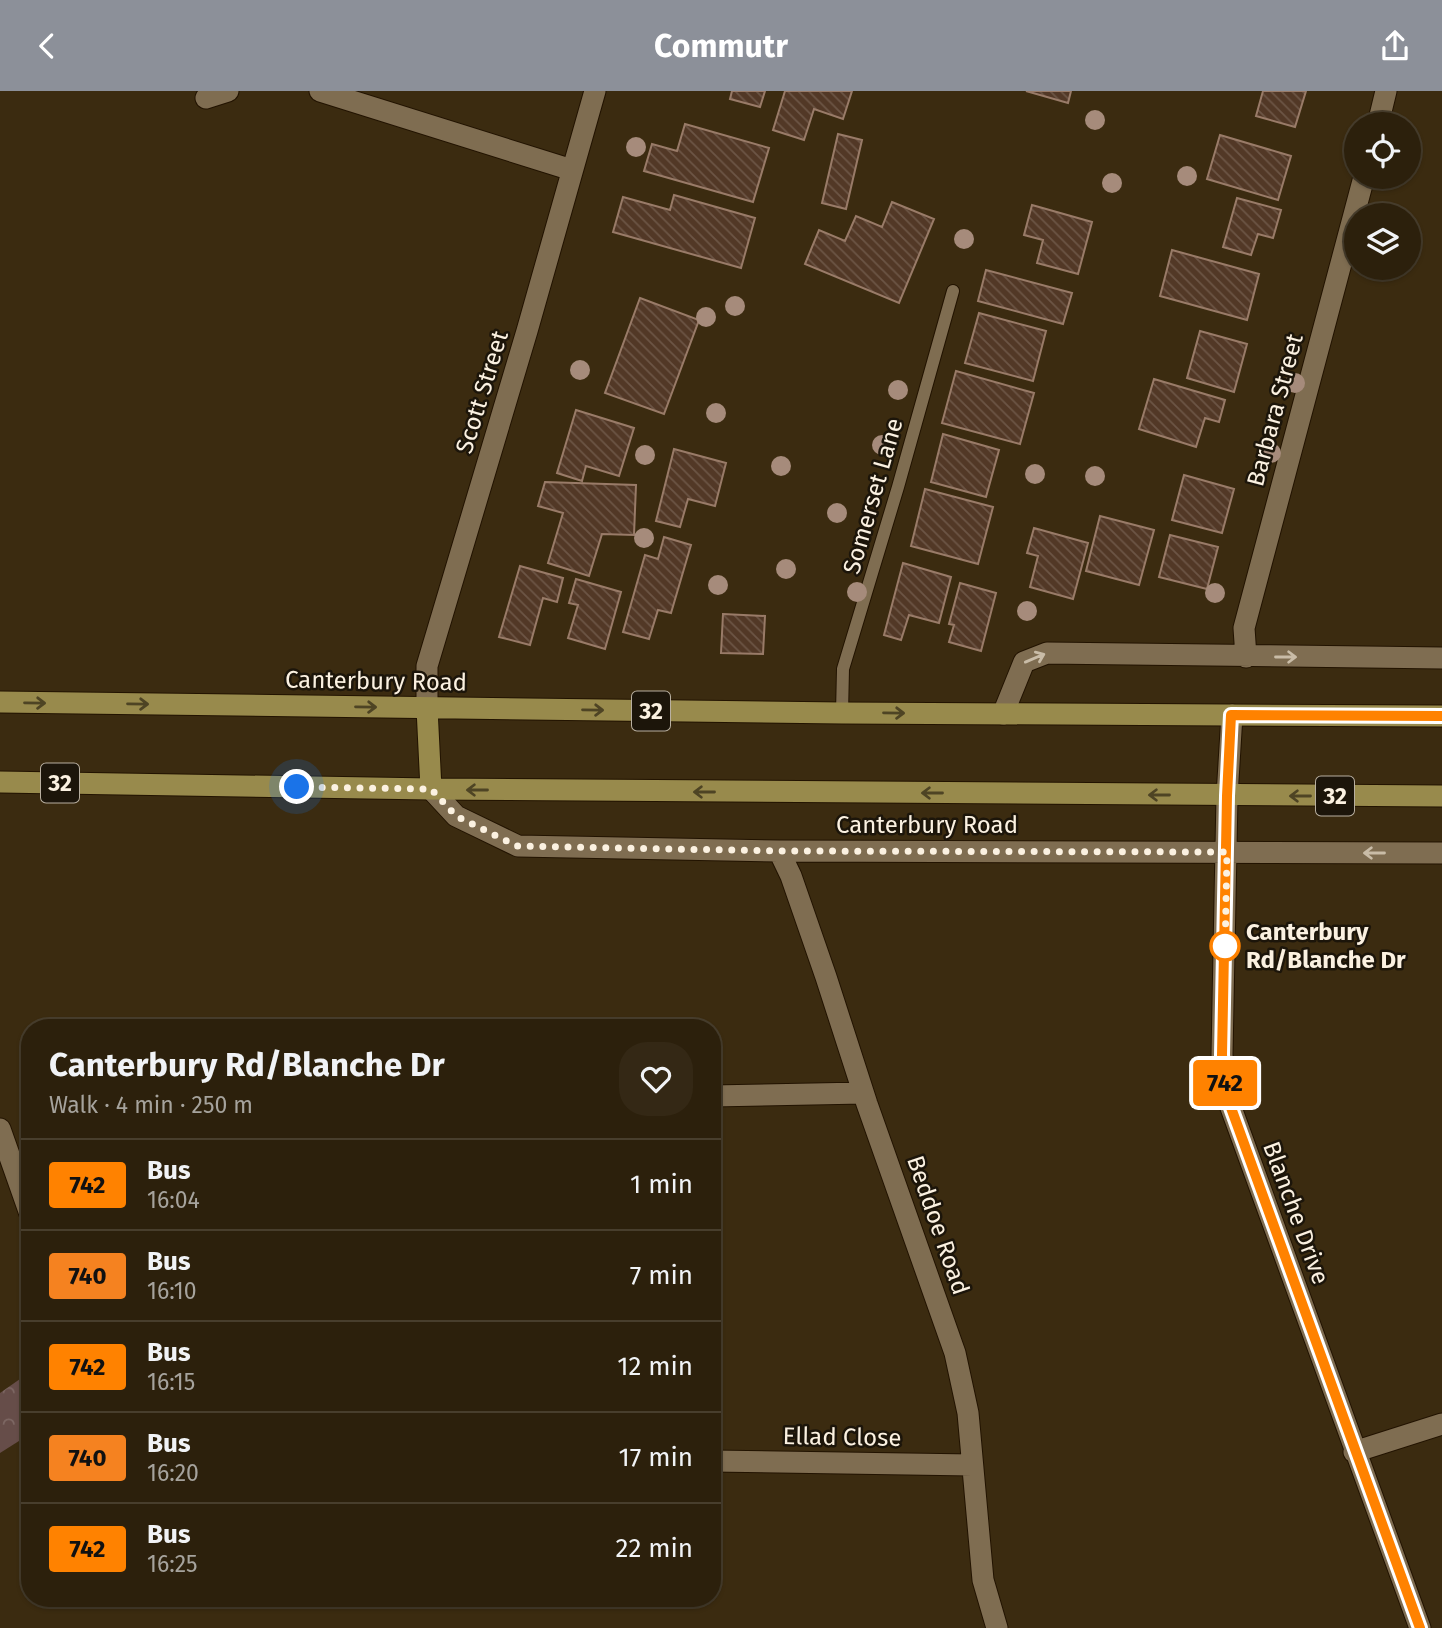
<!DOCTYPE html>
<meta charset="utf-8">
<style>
:root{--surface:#2c200c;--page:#342815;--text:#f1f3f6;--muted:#a6a39d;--line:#483e2d;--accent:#8c9099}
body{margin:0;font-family:"Fira Sans",sans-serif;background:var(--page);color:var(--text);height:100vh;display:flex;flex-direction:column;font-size:26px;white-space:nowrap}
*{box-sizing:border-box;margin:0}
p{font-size:23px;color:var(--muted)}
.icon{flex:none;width:38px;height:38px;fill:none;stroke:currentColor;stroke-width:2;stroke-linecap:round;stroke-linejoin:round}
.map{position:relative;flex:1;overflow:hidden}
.side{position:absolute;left:21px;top:928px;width:700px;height:588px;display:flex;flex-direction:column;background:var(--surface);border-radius:28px;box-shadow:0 2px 5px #0004,0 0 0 2px var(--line)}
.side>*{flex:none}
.badge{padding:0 14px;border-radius:5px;font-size:24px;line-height:46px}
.tools{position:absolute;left:1344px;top:21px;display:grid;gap:14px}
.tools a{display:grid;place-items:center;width:77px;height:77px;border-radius:50%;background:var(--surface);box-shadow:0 2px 5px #0004,0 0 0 2px var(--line);font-size:35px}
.you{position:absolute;width:35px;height:35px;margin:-18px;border:5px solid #fff;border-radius:50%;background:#1a73e8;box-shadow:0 0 0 10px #1a73e833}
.map>.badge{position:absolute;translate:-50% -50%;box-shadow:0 0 0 4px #fff}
.round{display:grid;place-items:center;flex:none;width:74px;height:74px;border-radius:28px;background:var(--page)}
.head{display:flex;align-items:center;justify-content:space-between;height:119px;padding:0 28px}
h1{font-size:33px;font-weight:700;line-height:52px}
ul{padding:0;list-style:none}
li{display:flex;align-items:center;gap:21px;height:91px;padding:0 28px;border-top:2px solid var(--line)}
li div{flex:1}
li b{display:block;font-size:26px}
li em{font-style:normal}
li .badge{min-width:77px;font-weight:700;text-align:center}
header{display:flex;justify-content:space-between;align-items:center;height:91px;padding:0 28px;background:var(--accent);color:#fff;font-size:32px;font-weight:700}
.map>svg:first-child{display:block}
</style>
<header><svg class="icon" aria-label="back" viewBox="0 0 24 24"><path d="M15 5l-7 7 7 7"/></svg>Commutr<svg class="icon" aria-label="share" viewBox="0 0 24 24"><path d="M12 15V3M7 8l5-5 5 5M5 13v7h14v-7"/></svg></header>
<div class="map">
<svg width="1442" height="1537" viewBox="0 0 1442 1537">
<defs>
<pattern id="park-crowns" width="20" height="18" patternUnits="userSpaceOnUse" patternTransform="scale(1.75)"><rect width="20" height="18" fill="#664d49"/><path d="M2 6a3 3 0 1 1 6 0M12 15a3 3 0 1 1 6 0" fill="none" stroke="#7d6763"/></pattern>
<pattern id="building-back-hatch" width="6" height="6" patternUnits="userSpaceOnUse" patternTransform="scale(1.75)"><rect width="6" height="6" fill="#523826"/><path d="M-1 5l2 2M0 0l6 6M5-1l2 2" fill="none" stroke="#6c5545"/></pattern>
</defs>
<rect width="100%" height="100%" fill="#3b2b10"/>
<path fill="url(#park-crowns)" d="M30,1281V1343L0,1362V1302Z"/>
<path fill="url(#building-back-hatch)" stroke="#997b68" stroke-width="2" d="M732,0H765L760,16L730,8Z
M785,0H852L843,28L814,18L804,49L773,39Z
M1026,0H1071L1068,12Z
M1263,0H1306L1295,36L1256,25Z
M685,33L769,57L753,111L644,80L652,53L677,60Z
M838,43L862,49L846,118L822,112Z
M1220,44L1291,65L1278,109L1207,88Z
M674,104L755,127L741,177L613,141L623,106L670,119Z
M1237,107L1281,119L1273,147L1258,143L1251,164L1223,156Z
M892,111L934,128L899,212L805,173L819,139L845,150L856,125L882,136Z
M1032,114L1092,131L1078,183L1037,172L1043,149L1024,144Z
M1172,159L1259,183L1247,229L1160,205Z
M986,179L1072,202L1063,233L978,210Z
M640,207L699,229L664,323L605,302Z
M979,222L1046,240L1033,290L965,272Z
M1200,240L1247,253L1234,301L1187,287Z
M956,280L1034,302L1020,353L942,332Z
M1154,288L1225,309L1219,331L1205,327L1196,356L1139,338Z
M576,319L634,337L619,385L586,375L582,390L557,382Z
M943,343L999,359L986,406L931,391Z
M674,358L726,372L715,415L688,408L680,436L656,430Z
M1184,384L1234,398L1222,442L1172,429Z
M545,391L636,394L634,444L602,443L589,485L548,472L563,422L538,415Z
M925,398L993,416L978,473L911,455Z
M1100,425L1154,439L1139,494L1086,480Z
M1034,437L1088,452L1073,508L1030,496L1038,465L1027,462Z
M1170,444L1218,456L1207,498L1159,486Z
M664,446L691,454L671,522L658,519L649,548L623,541L645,464L658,468Z
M903,472L951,486L939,532L909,524L901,549L884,544Z
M520,475L563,487L557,511L543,507L530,554L499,546Z
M576,488L621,501L605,558L568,547L578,514L569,512Z
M960,492L996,502L981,560L949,551L954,534L949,533Z
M723,523L765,525L763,563L721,562Z"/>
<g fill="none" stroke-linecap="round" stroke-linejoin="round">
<defs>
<path id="lane" d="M842,622L843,578L898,396L953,200"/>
<path id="street" d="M320,0L572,79
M206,7L228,0
M1378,33L1386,0
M1246,566L1244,537L1364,86
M427,617V575L527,240L595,0
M1003,623L1024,571L1047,562L1442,567
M1232,624L1227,705L1222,964L1226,1003L1420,1537
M431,698L456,725L518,755L779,760L1442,762
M779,760L791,785L826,886L867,1013L955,1262L968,1322L983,1489L997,1537
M712,1005L863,1002
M0,1038L30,1123
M1354,1361L1442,1333
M712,1370L972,1374"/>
<path id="primary" d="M0,611L842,622L1442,625
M427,617L431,698
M0,691L431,698L1442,705"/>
</defs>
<use href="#lane" stroke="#221300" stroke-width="14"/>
<use href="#street" stroke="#221300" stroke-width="23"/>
<use href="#primary" stroke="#221300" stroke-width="23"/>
<use href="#lane" stroke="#7f6d51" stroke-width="12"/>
<use href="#street" stroke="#7f6d51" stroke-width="21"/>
<use href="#primary" stroke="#988a4c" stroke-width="21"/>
</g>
<g fill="#a68b7b">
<circle cx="1095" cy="29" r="10"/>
<circle cx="636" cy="56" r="10"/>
<circle cx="1187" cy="85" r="10"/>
<circle cx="1112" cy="92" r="10"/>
<circle cx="964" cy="148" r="10"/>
<circle cx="735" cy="215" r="10"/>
<circle cx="706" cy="226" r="10"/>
<circle cx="580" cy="279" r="10"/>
<circle cx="1295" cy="292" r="10"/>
<circle cx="898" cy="299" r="10"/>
<circle cx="716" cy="322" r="10"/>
<circle cx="882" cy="354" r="10"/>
<circle cx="1271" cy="362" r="10"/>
<circle cx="645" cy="364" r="10"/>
<circle cx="781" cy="375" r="10"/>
<circle cx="1035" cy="383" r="10"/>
<circle cx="1095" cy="385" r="10"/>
<circle cx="837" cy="422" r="10"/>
<circle cx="644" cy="447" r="10"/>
<circle cx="786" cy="478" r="10"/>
<circle cx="718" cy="494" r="10"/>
<circle cx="857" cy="501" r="10"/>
<circle cx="1215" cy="502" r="10"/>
<circle cx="1027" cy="520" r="10"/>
</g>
<defs><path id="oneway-shaft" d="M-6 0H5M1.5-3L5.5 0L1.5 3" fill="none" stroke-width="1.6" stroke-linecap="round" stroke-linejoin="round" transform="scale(1.75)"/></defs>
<g stroke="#c9bca7">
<use href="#oneway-shaft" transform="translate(1286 566)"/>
<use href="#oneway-shaft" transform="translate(1035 567) rotate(-23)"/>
<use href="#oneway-shaft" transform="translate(1374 762) rotate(-180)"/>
</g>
<g stroke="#4e4424">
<use href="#oneway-shaft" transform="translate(35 612) rotate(1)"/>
<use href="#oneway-shaft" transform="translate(138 613) rotate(1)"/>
<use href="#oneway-shaft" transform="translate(366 616) rotate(1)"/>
<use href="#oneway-shaft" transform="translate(593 619) rotate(1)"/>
<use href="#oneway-shaft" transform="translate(894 622) rotate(1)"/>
<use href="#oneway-shaft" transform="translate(477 699) rotate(-180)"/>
<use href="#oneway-shaft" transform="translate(704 701) rotate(-180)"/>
<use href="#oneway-shaft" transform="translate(932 702) rotate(-180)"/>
<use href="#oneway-shaft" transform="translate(1159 704) rotate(-180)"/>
<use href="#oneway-shaft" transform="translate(1300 705) rotate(-180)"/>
</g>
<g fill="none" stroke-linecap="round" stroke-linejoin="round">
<defs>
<path id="line" d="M1420,1537L1226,1003L1222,964L1227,705L1231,624L1442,625"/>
</defs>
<use href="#line" stroke="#fff" stroke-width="16"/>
<use href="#line" stroke="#ff8200" stroke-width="10"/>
<path stroke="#fbf1e1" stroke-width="7" stroke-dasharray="0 12.6" d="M297,696L431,698L456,725L517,755L779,760L1227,761L1225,863V855"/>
</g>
<circle fill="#fff" stroke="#ff8200" stroke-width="3.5" cx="1225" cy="855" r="14"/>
<g text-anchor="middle" stroke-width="5" stroke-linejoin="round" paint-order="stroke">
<g fill="#1c150a" stroke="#b8afa0" stroke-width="2">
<rect x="632" y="600.5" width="38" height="39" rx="5"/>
<rect x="41" y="672.5" width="38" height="39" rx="5"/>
<rect x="1316" y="685.5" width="38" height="39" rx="5"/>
</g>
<g font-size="23" font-weight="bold" fill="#fbf1e1">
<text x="651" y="628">32</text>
<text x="60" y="700">32</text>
<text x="1335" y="713">32</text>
</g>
<g font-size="24" fill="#fbf1e1" stroke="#1c150a">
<text transform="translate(482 301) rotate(-73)" y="8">Scott Street</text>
<text transform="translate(1275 319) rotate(-75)" y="8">Barbara Street</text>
<text transform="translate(873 405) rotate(-74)" y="8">Somerset Lane</text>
<text transform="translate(376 590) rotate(1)" y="8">Canterbury Road</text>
<text x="927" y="742">Canterbury Road</text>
<text transform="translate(1296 1122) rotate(70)" y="8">Blanche Drive</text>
<text transform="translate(938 1134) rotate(71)" y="8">Beddoe Road</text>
<text transform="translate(842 1346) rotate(1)" y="8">Ellad Close</text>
</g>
<g font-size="24" font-weight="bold" fill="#fbf1e1" stroke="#1c150a" text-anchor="start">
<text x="1246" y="849">Canterbury<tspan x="1246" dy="28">Rd/Blanche Dr</tspan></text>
</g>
</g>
</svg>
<div class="tools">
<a><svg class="icon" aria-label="locate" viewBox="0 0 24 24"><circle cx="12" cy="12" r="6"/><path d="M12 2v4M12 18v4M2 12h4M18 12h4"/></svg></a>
<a><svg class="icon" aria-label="layers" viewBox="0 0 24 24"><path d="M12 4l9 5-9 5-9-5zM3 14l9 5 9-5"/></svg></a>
</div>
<div class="you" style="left:297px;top:696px"></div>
<b class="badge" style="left:1225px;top:992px;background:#ff8200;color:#111">742</b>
<section class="side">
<div class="head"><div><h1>Canterbury Rd/Blanche Dr</h1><p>Walk · 4 min · 250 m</p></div><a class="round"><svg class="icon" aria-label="heart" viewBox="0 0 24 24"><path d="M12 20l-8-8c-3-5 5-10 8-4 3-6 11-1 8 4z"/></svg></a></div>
<ul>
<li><span class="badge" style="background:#ff8200;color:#111">742</span><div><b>Bus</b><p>16:04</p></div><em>1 min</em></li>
<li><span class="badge" style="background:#f58220;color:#111">740</span><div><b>Bus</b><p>16:10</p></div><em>7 min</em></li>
<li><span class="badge" style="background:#ff8200;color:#111">742</span><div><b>Bus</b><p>16:15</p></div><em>12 min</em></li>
<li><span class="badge" style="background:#f58220;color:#111">740</span><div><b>Bus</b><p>16:20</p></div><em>17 min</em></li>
<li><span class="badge" style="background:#ff8200;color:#111">742</span><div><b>Bus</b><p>16:25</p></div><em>22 min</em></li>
</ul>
</section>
</div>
